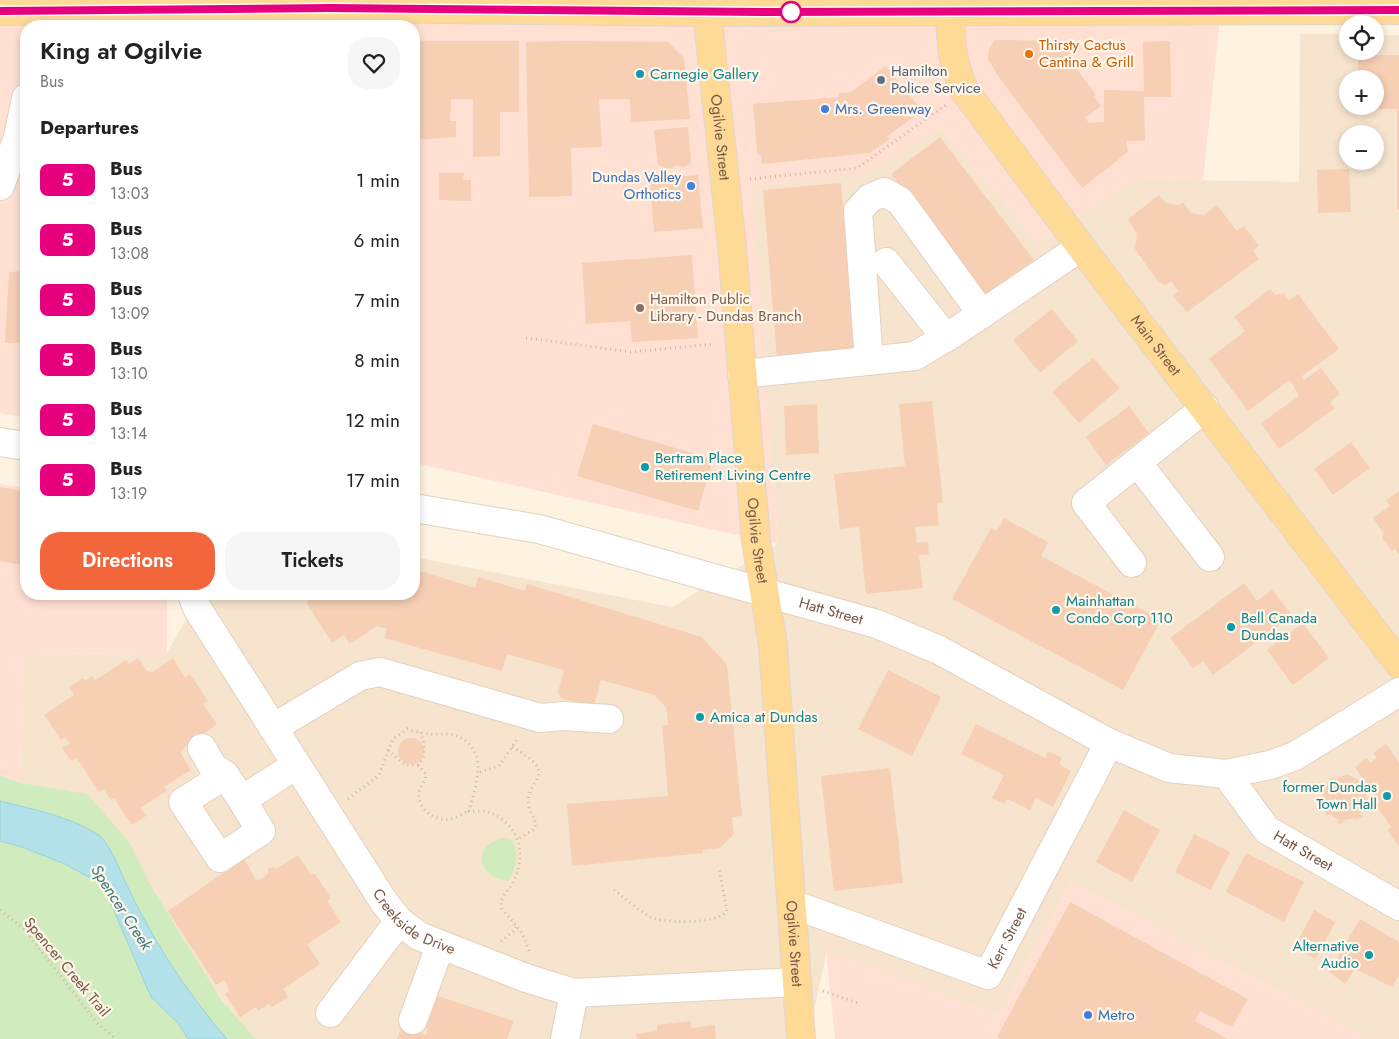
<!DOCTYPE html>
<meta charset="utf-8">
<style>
:root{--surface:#fff;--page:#f6f6f6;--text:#222;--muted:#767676;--accent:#f3653a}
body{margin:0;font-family:Jost,sans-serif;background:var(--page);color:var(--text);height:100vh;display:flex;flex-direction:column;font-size:19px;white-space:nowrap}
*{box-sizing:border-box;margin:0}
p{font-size:16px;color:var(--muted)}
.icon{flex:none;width:28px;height:28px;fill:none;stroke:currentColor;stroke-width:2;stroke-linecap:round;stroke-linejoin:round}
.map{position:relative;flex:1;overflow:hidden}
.sheet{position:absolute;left:20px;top:20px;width:400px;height:580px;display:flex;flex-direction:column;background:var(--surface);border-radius:20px;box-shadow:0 2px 8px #0003}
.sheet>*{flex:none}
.badge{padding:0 10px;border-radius:8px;font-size:18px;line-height:32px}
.tools{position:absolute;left:1339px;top:15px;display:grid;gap:10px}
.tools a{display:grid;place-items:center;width:45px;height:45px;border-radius:50%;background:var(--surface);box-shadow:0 2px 8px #0003;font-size:25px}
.map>.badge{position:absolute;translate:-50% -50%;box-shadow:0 0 0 2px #fff}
h2{padding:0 20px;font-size:19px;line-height:45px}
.round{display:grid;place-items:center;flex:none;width:52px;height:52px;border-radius:20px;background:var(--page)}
.headline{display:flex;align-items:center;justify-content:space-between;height:85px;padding:0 20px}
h1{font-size:24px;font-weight:600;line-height:38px}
.button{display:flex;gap:10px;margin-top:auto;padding:10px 20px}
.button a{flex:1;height:58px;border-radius:20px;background:var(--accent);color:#fff;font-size:20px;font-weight:600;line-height:58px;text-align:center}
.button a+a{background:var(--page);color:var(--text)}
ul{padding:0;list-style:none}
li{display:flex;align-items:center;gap:15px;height:60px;padding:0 20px}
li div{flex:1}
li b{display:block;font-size:19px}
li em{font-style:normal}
li .badge{min-width:55px;font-weight:700;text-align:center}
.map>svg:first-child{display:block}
</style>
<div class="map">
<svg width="1399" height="1039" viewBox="0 0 1399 1039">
<rect width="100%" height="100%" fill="#fef3e0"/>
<path fill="#f6e4ce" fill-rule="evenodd" d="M1300,34H1347L1348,51H1375V35H1399V1039H1369L1071,882L998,1015L827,951L808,1039H256L222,1001L150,884L130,843L20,783L23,654L167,653L200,594H414V557L672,607L778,544L751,186L858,174L941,128L1038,243L1132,179L1299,182ZM1348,79H1375V106H1348ZM1348,134H1375V161H1348Z"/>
<path fill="#ffe0d3" d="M0,0H1222L1203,180L1132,179L1038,243L941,128L858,175L752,186L778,544L414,463V26H26V418L0,413Z
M0,484L26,488V594H167V653L23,654L20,783L0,775Z
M1071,882L1369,1039H835L826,950L998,1015Z"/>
<path fill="#d0ecbe" d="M0,775L20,783L87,794L130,843L150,884L222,1001L256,1039H0Z
M504,838L513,840C519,855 517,867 508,881C476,877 472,844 504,838Z"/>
<path fill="#b3e1e9" stroke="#98d1dc" d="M0,801C32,809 68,816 97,834C108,840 119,868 124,879C151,937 185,991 227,1039H188L178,1023L151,997L103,885L65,864L22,847L0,841Z"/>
<path fill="#f6cfb5" d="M995,40L1069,41V59L1096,95L1094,96L1101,106L1085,118L1089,123L1104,122V90L1144,91L1143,42L1170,41L1171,97H1144L1145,141H1126L1128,152L1082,188L998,76L988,59L989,49Z
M414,41H519V112H500V156L473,157V99H451L450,121H456V137L414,140Z
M569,41L668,42L684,58L690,119L631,122L630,99H599L602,147L571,148L572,196L529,197L526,42Z
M1358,55H1399V210H1397V109H1358V106H1375V79H1358Z
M886,66L919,107L910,113L914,117L887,136L890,139L870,153L762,164L761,156L757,153L753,104L839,97L838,93H850Z
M688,127L691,162L689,165L683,167L676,165L668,169L658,165L654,130Z
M940,137L1034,260L984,297L891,174Z
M1349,169L1351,212L1318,213L1317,170Z
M439,173H464L463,180H471V201L439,200Z
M698,175L703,228L654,232L650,179Z
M841,183L856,351L777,358L763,190Z
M1159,195L1166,203L1179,205L1183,202L1191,213L1204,215L1217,205L1237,231L1244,226L1259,246L1253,251L1259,259L1187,312L1173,296L1178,291L1171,281L1166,285L1159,283L1135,249L1137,234L1128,219Z
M692,255L698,338L632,342L630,321L586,324L582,263Z
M26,271V343H5L9,272Z
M1270,289L1275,295L1283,293L1289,300L1298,294L1339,349L1302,376L1304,380L1321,368L1340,394L1330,402L1335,408L1279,449L1261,423L1299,396L1290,380L1248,411L1209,359L1245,331L1234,317Z
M1052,309L1078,341L1040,373L1013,340Z
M1093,358L1120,388L1079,423L1052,392Z
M932,401L943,502L937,503L939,525L915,527L917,543L928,542L929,554L919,555L923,588L866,594L859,527L840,529L834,474L905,466L899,404Z
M817,404L819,453L786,455L784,406Z
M1129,406L1149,433L1106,465L1086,437Z
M593,424L713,459L698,511L577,476Z
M1351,442L1370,468L1333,495L1314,469Z
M0,487L26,492V566L0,561Z
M1399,491V554L1395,549L1392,551L1382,538L1384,534L1373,518L1390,506L1386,500Z
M1004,518L1048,542L1041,556L1161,620L1123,690L952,599L991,528L997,531Z
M414,569L475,588L478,577L525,591L527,584L702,637L727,665L742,816L732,817L734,834L720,848L702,850L703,853L572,866L567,804L668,796L662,725H668L667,709L655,695L601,680L595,702L591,706L561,698L558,692L564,670L507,654L502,671L384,638L387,629L377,626L350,644L344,635L332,643L306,602L316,596L314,594H414Z
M1244,583L1257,601L1272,590L1292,615L1213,675L1203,661L1193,668L1170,638Z
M1303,623L1329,658L1293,685L1267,650Z
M138,658L147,671L153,672L173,658L185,678L190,674L208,701L203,704L217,724L199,737L192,747L187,745L180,752L191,770L164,787L167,791L140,808L146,816L132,825L114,798L111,800L104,789L99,792L77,758L71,761L62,748L70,744L65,737L61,740L44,715L74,695L69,687L83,678L85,681L92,676L95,680L126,660L129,664Z
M888,670L941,697L912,756L858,729Z
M976,724L1045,758L1048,751L1062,758L1059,764L1071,771L1053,807L1036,798L1030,810L1007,799L1004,804L992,798L1004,775L961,754Z
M398 751a13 13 0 1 1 26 0a13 13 0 1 1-26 0Z
M1386,744L1399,762V847L1387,830L1391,827L1376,805L1380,802L1369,787L1365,790L1367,799L1370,801L1368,806L1365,805L1360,814L1363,816L1356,820L1355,818L1344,820L1342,824L1337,823L1339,820L1330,814L1327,816L1324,810L1326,809L1324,797H1321L1329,780L1334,777L1336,779L1347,774L1360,781L1363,779L1355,767L1367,758L1370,763L1377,758L1373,753Z
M890,768L903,883L834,891L821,776Z
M1124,810L1160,830L1132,882L1096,862Z
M1194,834L1230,852L1211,890L1175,872Z
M1246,853L1304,882L1284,922L1226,892Z
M298,855L311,875L314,873L331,898L327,901L341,922L307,944L320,964L283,989L288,997L272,1007L269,1004L258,1011L256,1007L240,1017L225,994L230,991L224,980L216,985L168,911L244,859L257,881L268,874V869L274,867L276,869Z
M1070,902L1248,999L1232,1027L1200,1011L1195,1021L1228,1039H1001L997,1037Z
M1314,910L1335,922L1316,959L1294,948Z
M1360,919L1399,942V975L1392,987L1355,969L1345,984L1329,972Z
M437,996L514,1021L507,1039H397L402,1026L426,1035L428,1030L424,1025Z
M691,1021V1028L715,1025L716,1039H637L636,1034L657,1031V1025Z"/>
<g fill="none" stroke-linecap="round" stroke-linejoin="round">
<defs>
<g id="minor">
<path d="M348,8V26"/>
<path d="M0,186L18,137L26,98"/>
<path d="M886,262L946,338"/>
<path d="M869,361L858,211L870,198L884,192L900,201L982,314"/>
<path d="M742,374L915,356L955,332L1081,247"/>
<path d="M0,442L26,446"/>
<path d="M1137,462L1210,557"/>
<path id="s1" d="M414,508L539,529L877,624L939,650L1109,743L1169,768L1226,774L1270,765L1295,756L1399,692"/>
<path d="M1132,563L1086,503L1205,408"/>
<path id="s2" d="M192,594L197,608L384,902L399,921L419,936L526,978L574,993L796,982"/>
<path d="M273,728L360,676L380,672L540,718L564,716L609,719"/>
<path d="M202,748L213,767L225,775"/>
<path id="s3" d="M1226,774L1267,830L1399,906"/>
<path d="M242,800L261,831L220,858L183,802L225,775L242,800L296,765"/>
<path id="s4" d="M792,904L988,975L1109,743"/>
<path d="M330,1013L399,921"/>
<path d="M413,1020L440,946"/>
<path d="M565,1039L574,993"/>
</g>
<g id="major">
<path id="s5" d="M950,10C951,42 951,62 965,91L1081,247L1399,664"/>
<path d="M0,11L348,8L707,12L1399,10"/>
<path id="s6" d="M707,12L732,247L756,541L773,645L801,1039"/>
</g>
</defs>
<use href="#minor" stroke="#e5d0be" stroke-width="30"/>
<use href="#major" stroke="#ded7d2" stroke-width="30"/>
<path stroke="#dab399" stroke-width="3" stroke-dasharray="1 4" stroke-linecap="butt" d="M750,179L857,168L946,105
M526,338L631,352L714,344
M512,747C564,776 523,778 529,807C531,816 537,818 535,829L518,839
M388,750L405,765H418C428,755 424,745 421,732
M418,765L426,774C426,782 420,785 419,792C417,809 435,822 451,819C457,818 463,813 469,811
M480,772L499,766L518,738
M348,799L379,775L393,739L407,729C414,731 422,733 430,734C438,735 449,732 457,736C490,751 476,784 469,811C475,811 483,811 488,812C517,822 527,852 515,878C512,887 504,893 501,901L502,909L522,933L530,953
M614,890C624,897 644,916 656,919C672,923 717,924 727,911L719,868
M0,910L23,928L98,1024L116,1039
M501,941L514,931L516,927
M823,991L858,1003"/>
<use href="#minor" stroke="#fff" stroke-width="28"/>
<use href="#major" stroke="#ffd996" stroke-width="28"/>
</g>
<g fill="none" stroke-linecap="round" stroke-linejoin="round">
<defs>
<path id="line" d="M0,11L330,8L763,12L1399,10"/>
</defs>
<use href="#line" stroke="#fff" stroke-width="11"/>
<use href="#line" stroke="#e6007e" stroke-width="8"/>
</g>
<circle fill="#fff" stroke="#e6007e" stroke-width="2.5" cx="791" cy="12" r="10"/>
<circle fill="#e8710a" stroke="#fff6e8" stroke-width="2" cx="1029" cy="54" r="5"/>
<g fill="#0f9aa8" stroke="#fff6e8" stroke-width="2">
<circle cx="640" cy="74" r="5"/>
<circle cx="645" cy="467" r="5"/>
<circle cx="1056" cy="610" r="5"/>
<circle cx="1231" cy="627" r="5"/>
<circle cx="700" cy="717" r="5"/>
<circle cx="1387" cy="796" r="5"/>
<circle cx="1369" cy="955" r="5"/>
</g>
<circle fill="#5c6f8a" stroke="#fff6e8" stroke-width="2" cx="881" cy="80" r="5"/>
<g fill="#3f7fe0" stroke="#fff6e8" stroke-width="2">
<circle cx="825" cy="109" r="5"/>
<circle cx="691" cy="186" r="5"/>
<circle cx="1088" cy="1015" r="5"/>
</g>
<circle fill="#8d6e63" stroke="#fff6e8" stroke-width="2" cx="640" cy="308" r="5"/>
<g text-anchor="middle" stroke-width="4.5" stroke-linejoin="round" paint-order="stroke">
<g font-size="15" fill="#c56008" stroke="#fff6e8" text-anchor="start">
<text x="1039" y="50">Thirsty Cactus<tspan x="1039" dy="17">Cantina &amp; Grill</tspan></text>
</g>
<g font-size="15" fill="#4e5e75" stroke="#fff6e8" text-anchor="start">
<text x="891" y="76">Hamilton<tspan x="891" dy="17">Police Service</tspan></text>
</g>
<g font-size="15" fill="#0d838f" stroke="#fff6e8" text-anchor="start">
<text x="650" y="79">Carnegie Gallery</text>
<text x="655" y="463">Bertram Place<tspan x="655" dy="17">Retirement Living Centre</tspan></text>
<text x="1066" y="606">Mainhattan<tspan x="1066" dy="17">Condo Corp 110</tspan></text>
<text x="1241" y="623">Bell Canada<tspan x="1241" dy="17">Dundas</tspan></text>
<text x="710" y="722">Amica at Dundas</text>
<text x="1377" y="792" text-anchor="end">former Dundas<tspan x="1377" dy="17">Town Hall</tspan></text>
<text x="1359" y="951" text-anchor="end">Alternative<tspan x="1359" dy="17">Audio</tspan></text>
</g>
<g font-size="15" fill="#366cbe" stroke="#fff6e8" text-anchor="start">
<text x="835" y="114">Mrs. Greenway</text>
<text x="681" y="182" text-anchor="end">Dundas Valley<tspan x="681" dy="17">Orthotics</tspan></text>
<text x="1098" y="1020">Metro</text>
</g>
<g font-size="15" fill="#775745" stroke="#fff6e8">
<text dy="5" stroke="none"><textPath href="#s6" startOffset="126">Ogilvie Street</textPath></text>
<text dy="5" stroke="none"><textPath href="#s5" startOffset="401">Main Street</textPath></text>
<text dy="5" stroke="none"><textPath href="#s6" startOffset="531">Ogilvie Street</textPath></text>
<text dy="5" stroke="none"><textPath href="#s1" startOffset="430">Hatt Street</textPath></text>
<text dy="5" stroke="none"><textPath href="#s3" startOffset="111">Hatt Street</textPath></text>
<text dy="5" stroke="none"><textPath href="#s2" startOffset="400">Creekside Drive</textPath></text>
<text dy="5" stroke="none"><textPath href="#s4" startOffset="250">Kerr Street</textPath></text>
<text dy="5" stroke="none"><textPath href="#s6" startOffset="936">Ogilvie Street</textPath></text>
<text transform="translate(67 967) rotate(50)" y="5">Spencer Creek Trail</text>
</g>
<g font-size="15" fill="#785e54" stroke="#fff6e8" text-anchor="start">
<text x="650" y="304">Hamilton Public<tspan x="650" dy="17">Library - Dundas Branch</tspan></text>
</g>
<g font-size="16" font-style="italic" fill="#3b7885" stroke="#fff6e8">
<text transform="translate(122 907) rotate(57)" y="6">Spencer Creek</text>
</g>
</g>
</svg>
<div class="tools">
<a><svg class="icon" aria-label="locate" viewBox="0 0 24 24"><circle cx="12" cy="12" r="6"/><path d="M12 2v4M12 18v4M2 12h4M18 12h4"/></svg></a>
<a>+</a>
<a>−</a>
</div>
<section class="sheet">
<div class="headline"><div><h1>King at Ogilvie</h1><p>Bus</p></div><a class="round"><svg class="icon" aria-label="heart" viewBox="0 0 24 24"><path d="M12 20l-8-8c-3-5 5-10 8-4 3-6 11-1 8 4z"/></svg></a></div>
<h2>Departures</h2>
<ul>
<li><span class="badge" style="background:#e6007e;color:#fff">5</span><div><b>Bus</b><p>13:03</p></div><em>1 min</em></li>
<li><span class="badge" style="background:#e6007e;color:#fff">5</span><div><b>Bus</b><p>13:08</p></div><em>6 min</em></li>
<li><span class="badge" style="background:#e6007e;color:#fff">5</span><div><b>Bus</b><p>13:09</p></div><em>7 min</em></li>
<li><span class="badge" style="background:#e6007e;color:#fff">5</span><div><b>Bus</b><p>13:10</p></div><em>8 min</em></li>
<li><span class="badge" style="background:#e6007e;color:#fff">5</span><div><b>Bus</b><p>13:14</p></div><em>12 min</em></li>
<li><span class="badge" style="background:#e6007e;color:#fff">5</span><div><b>Bus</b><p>13:19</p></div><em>17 min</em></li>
</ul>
<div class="button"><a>Directions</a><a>Tickets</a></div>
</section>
</div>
